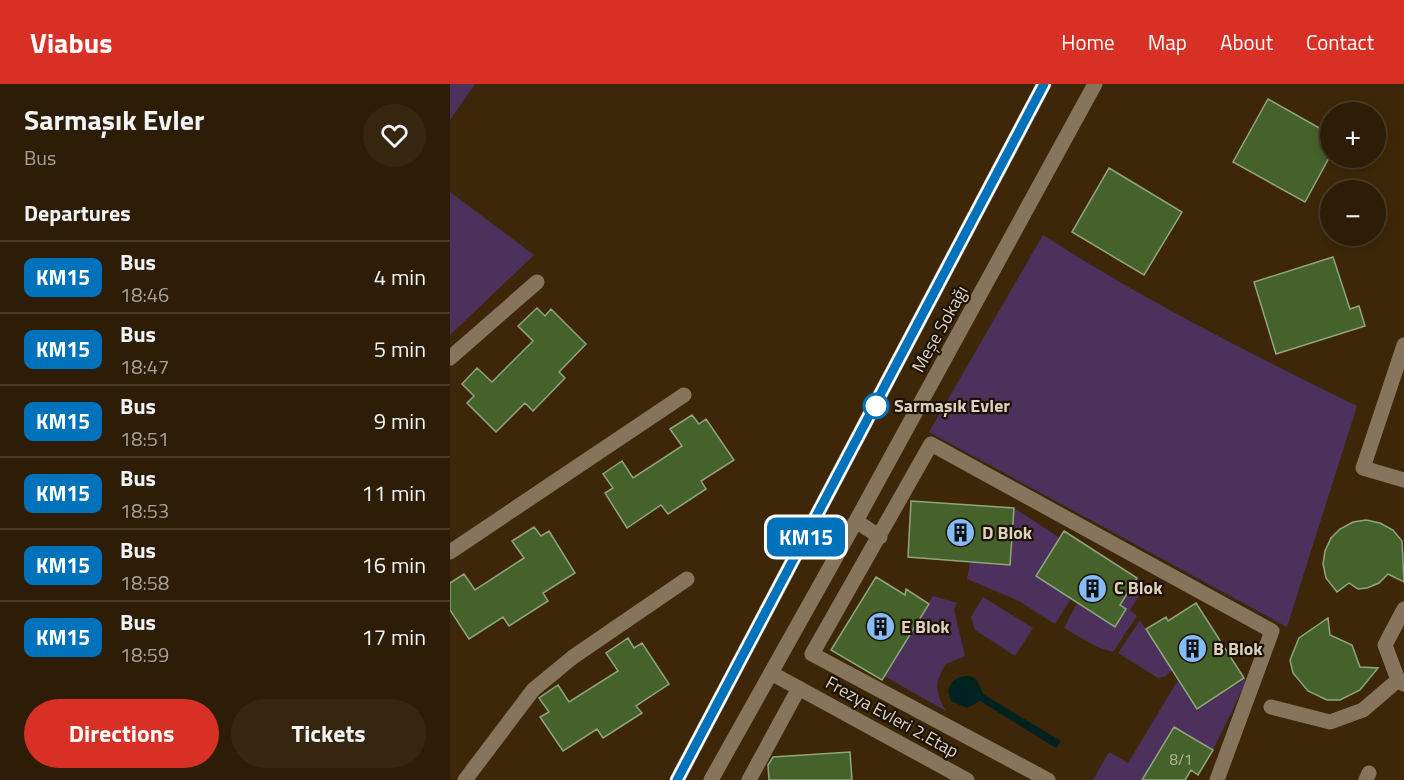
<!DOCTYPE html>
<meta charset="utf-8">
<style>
:root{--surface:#2e1d06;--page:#362610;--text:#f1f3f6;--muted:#a7a29b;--line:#493b28;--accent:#d93025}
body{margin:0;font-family:"Titillium Web",sans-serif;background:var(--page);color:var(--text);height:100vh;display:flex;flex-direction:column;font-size:22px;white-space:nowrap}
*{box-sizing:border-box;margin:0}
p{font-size:20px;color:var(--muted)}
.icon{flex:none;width:33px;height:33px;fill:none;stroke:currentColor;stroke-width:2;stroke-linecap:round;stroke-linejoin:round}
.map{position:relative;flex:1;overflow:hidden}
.details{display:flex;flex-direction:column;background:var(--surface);width:450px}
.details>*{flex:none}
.badge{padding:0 12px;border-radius:9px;font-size:21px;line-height:39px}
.fabs{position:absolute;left:870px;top:18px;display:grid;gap:12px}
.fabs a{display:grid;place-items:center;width:66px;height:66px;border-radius:50%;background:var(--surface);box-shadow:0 3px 9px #0003,0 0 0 2px var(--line);font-size:30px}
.map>.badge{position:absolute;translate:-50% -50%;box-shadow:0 0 0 3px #fff}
h2{padding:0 24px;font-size:22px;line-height:54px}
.round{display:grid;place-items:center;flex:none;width:63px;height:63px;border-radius:32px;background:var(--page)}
.head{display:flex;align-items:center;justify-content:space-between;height:102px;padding:0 24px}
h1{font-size:28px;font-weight:700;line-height:45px}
.button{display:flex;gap:12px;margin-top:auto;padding:12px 24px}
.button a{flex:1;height:69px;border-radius:36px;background:var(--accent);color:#fff;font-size:24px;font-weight:700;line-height:69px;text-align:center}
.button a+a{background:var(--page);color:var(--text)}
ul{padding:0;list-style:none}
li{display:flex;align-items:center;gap:18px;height:72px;padding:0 24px;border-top:2px solid var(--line)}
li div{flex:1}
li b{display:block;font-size:22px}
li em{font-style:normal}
li .badge{min-width:66px;font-weight:700;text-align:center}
header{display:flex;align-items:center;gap:36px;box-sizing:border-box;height:84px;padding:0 30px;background:var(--accent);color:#fff}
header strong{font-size:28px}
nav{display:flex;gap:33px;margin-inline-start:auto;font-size:21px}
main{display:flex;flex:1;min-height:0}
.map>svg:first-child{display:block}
</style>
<header>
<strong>Viabus</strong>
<nav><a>Home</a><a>Map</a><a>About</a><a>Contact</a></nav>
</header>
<main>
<section class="details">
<div class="head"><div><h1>Sarmaşık Evler</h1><p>Bus</p></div><a class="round"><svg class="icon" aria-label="heart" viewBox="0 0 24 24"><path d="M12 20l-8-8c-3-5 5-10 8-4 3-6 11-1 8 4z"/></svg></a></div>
<h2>Departures</h2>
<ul>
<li><span class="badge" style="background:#0072bc;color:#fff">KM15</span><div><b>Bus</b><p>18:46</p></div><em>4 min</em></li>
<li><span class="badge" style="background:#0072bc;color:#fff">KM15</span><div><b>Bus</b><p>18:47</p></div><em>5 min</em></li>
<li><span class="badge" style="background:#0072bc;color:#fff">KM15</span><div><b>Bus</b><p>18:51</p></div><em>9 min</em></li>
<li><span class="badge" style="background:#0072bc;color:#fff">KM15</span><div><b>Bus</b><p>18:53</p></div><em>11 min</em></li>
<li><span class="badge" style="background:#0072bc;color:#fff">KM15</span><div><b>Bus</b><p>18:58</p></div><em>16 min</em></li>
<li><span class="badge" style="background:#0072bc;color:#fff">KM15</span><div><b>Bus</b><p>18:59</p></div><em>17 min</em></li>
</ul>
<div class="button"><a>Directions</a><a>Tickets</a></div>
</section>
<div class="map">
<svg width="954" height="696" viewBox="0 0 954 696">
<rect width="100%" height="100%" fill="#3d2708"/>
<path fill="#4c315d" d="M0,0H25L0,36Z
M0,108L84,171L0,251Z
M593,151C694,216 799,269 907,322L837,543L479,348Z
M564,424L610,454L586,492L621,515L605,540L569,517L517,495L520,478L560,481Z
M687,494L697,500L680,526L687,532L663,568L647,563L614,544L627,519L665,542L676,525L670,521Z
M483,512L507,519L504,526L515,572L496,580C484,598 485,609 496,627L434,592Z
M533,513L583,544L565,572L525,546L521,533Z
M690,536L722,586L716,592L708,594L668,569Z
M795,595V600L763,666L724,643L692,696H643L659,668L678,679L728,596L747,625Z"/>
<path fill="#022121" d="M520,592L527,596L533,610L611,657L606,664L530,617L517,624L501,617L498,607C501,596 509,591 520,592Z"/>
<path fill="#446229" stroke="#90a481" stroke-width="1.5" d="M818,15L880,50V72L855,118L783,78Z
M659,84L732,128L694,191L622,148Z
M883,173L900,225L909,222L915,242L826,270L804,198Z
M87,224L95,232L101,225L136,260L109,288L115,294L83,327L75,319L46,348L17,319L24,312L12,300L27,284L42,298L83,257L68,242Z
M242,331L249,340L256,335L284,376L251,397L256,405L218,430L211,421L177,444L155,409L163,404L153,390L172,377L183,394L232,362L220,345Z
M461,417L564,424L560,481L458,473Z
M916,436L930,439L943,446L952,457L954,498L938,490L929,499L917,504L908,505L899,499L887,508L876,494L873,480L875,467L881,454L890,445L903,438Z
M84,443L91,452L99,447L125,489L93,509L98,517L59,542L53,533L19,555L0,526V499L14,490L25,506L74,474L62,457Z
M614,447L687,494L670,521L676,525L665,543L586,492Z
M426,493L455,511L456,505L479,520L432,596L381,566Z
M746,519L794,594L747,625L696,545L716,533L718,537Z
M878,534L880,551L902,561L910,583L928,584L910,606L890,616H877L858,607L843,589L840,576L849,554Z
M178,554L184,564L192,559L219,600L186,622L192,629L153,654L147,645L113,667L90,633L99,628L89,614L108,601L119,618L168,587L156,569Z
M724,643L763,666L748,691L741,686L735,696H692Z
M400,668L402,696H319L318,681L323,673Z"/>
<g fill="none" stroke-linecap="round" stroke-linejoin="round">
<path stroke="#87745d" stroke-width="15" d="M954,261L913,384L954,396
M0,274L87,198
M406,437L430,453
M0,468L234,311
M954,525L935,561L948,596L954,600
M321,589L517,696
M821,623L880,638L913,626L948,596
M15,696L83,606L123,573L237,495
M227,696L594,0
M261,696L406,437L645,0
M299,696L349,604
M598,696L362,570L481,360L822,547L767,696
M916,696L919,689"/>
</g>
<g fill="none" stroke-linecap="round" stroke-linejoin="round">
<defs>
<path id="line" d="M227,696L594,0"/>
</defs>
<use href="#line" stroke="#fff" stroke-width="14"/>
<use href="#line" stroke="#0072bc" stroke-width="9"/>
</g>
<defs>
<symbol id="building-disc" viewBox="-11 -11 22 22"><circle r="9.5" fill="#84bcfb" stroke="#1c1206"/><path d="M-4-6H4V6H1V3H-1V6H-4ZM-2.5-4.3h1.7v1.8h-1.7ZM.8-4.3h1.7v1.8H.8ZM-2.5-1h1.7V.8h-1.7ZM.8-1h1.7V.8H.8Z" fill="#111"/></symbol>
</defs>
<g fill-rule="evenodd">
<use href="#building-disc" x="494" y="432" width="33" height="33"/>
<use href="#building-disc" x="626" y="488" width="33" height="33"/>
<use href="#building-disc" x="414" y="526" width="33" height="33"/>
<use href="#building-disc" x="726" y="548" width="33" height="33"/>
</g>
<circle fill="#fff" stroke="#0072bc" stroke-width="3" cx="426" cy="322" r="12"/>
<g text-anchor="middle" stroke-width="4.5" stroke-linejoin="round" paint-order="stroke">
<g font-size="15" fill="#b8b59a">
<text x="731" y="681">8/1</text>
</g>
<g font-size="18" fill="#dfd1c0" stroke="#1c1206">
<text transform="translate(490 245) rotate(-61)" y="6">Meşe Sokağı</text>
<text transform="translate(442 633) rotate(29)" y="6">Frezya Evleri 2.Etap</text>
</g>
<g font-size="18" font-weight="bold" fill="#dfd1c0" stroke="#1c1206" text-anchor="start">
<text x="444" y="328">Sarmaşık Evler</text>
</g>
<g font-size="18" font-weight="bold" fill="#dfd1c0" stroke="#1c1206" text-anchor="start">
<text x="532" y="455">D Blok</text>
<text x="664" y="510">C Blok</text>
<text x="451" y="549">E Blok</text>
<text x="763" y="571">B Blok</text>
</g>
</g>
</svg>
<div class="fabs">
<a>+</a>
<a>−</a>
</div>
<b class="badge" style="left:356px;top:453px;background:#0072bc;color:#fff">KM15</b>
</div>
</main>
